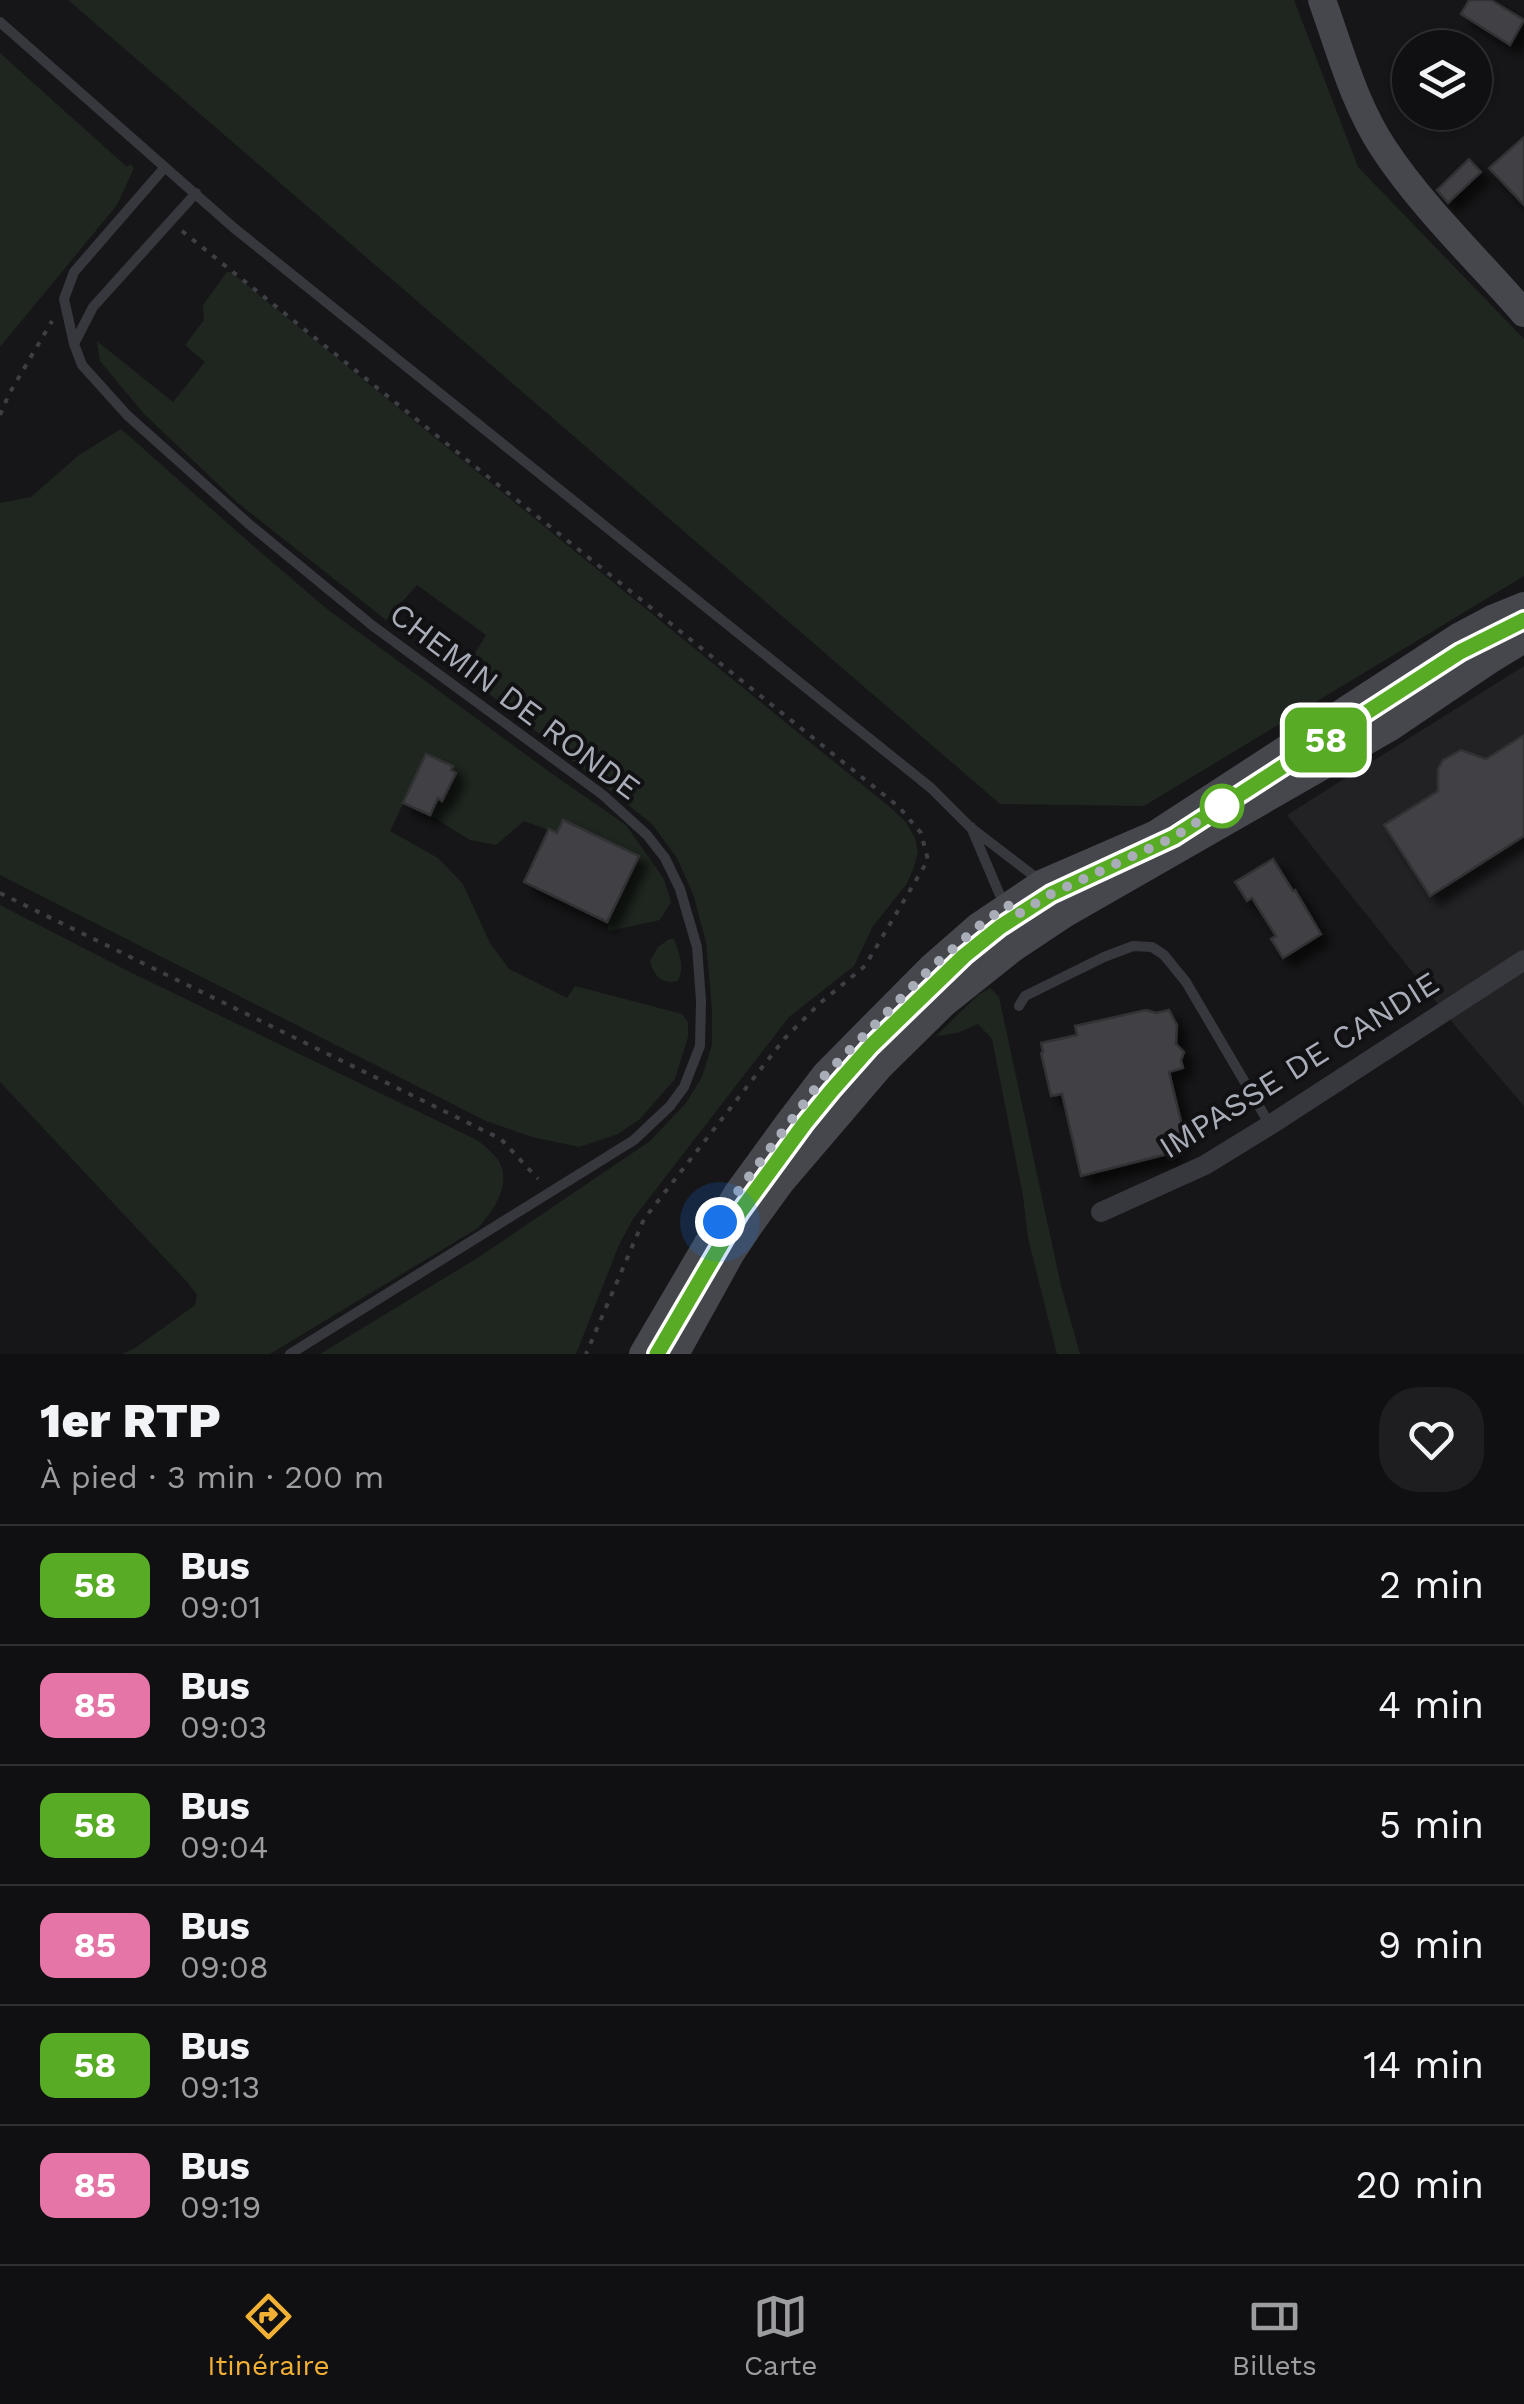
<!DOCTYPE html>
<html lang="fr">
<meta charset="utf-8">
<style>
:root{--surface:#101012;--page:#1e1e20;--text:#f1f3f6;--muted:#9c9d9f;--line:#303032;--accent:#f2b134}
body{margin:0;font-family:"Work Sans",sans-serif;background:var(--page);color:var(--text);height:100vh;display:flex;flex-direction:column;font-size:38px;white-space:nowrap}
*{box-sizing:border-box;margin:0}
p{font-size:32px;color:var(--muted)}
.icon{flex:none;width:55px;height:55px;fill:none;stroke:currentColor;stroke-width:2;stroke-linecap:round;stroke-linejoin:round}
.map{position:relative;height:1354px;overflow:hidden}
.panel{display:flex;flex-direction:column;background:var(--surface);flex:1}
.panel>*{flex:none}
.badge{padding:0 20px;border-radius:15px;font-size:35px;line-height:65px}
.tools{position:absolute;left:1392px;top:30px;display:grid;gap:20px}
.tools a{display:grid;place-items:center;width:100px;height:100px;border-radius:50%;background:var(--surface);box-shadow:0 2px 8px #0004,0 0 0 2px var(--line);font-size:50px}
.you{position:absolute;width:50px;height:50px;margin:-25px;border:8px solid #fff;border-radius:50%;background:#1a73e8;box-shadow:0 0 0 15px #1a73e833}
.map>.badge{position:absolute;translate:-50% -50%;box-shadow:0 0 0 5px #fff}
.round{display:grid;place-items:center;flex:none;width:105px;height:105px;border-radius:40px;background:var(--page)}
.head{display:flex;align-items:center;justify-content:space-between;height:170px;padding:0 40px}
h1{font-size:48px;font-weight:800;line-height:75px}
ul{padding:0;list-style:none}
li{display:flex;align-items:center;gap:30px;height:120px;padding:0 40px;border-top:2px solid var(--line)}
li div{flex:1}
li b{display:block;font-size:38px}
li em{font-style:normal}
li .badge{min-width:110px;font-weight:700;text-align:center}
.tab-bar{display:flex;justify-content:space-around;align-items:center;height:140px;border-top:2px solid var(--line);background:var(--surface);font-size:28px;color:var(--muted)}
.tab-bar a{display:grid;justify-items:center;gap:5px}
.tab-bar .active{color:var(--accent)}
.map>svg:first-child{display:block}
</style>
<div class="map">
<svg width="1524" height="1354" viewBox="0 0 1524 1354">
<defs>
<filter id="shadow"><feDropShadow dx="9" dy="9" stdDeviation="5" flood-color="#0009"/></filter>
</defs>
<rect width="100%" height="100%" fill="#161618"/>
<path fill="#222225" d="M1524,666V1106L1457,1028L1287,815Z"/>
<path fill="#1e261f" d="M68,0H1294L1358,167L1524,339V576L1144,806L1000,804Z
M0,53L127,167L130,164L134,168L117,205L0,347Z
M227,272H231L891,808L906,822L915,838L918,852L913,870L906,885L873,926L854,966L789,1017L633,1219L619,1245L576,1354H320L479,1257L650,1141L686,1103L702,1077L712,1045V1010L706,942L693,894L677,858L652,824L463,673L486,635L417,585L386,620L238,503L144,414L100,361L97,341L173,402L205,362L185,345L204,320L203,305Z
M121,429L250,543L327,609L551,773L626,825L664,879L671,902L660,920L609,931L607,922L638,857L563,820L557,833L524,821L496,845L470,840L430,815L438,798L443,800L455,773L451,770L452,766L427,754L390,831L438,858L463,884L490,943L509,969L567,998L575,986L682,1014L688,1022V1037L675,1079L640,1119L618,1134L579,1147L532,1137L486,1121L0,875V503L31,497L79,455Z
M0,905L132,973L477,1140C483,1145 490,1150 495,1156C515,1179 495,1209 478,1228L270,1354H122L135,1348L195,1305L197,1295L188,1283L0,1082Z
M669,939H674C679,953 685,966 678,981C662,985 654,976 650,961L658,947Z
M990,988L999,997L1061,1286L1080,1354H1057L1028,1238L1023,1196L992,1039L978,1024L957,1033L936,1036L978,995Z"/>
<path fill="#404145" stroke="#303034" stroke-width="2.5" filter="url(#shadow)" d="M1469,0H1491L1524,20L1510,45L1461,14Z
M1524,137V205L1489,168Z
M1469,159L1481,172L1448,203L1437,190Z
M1524,735V836L1430,896L1384,825L1438,791V769L1443,760L1461,750L1486,759Z
M426,754L453,766L451,770L456,773L442,801L438,798L430,815L403,803Z
M563,820L639,856L607,922L524,882L549,829L557,833Z
M1273,859L1293,891L1295,890L1321,934L1283,958L1271,939L1276,936L1252,898L1247,901L1235,882Z
M1146,1010L1156,1013L1169,1010L1177,1025L1176,1044L1184,1052L1181,1060L1183,1068L1169,1072L1185,1138L1172,1140L1175,1152L1081,1176L1062,1094L1051,1096L1041,1053L1043,1052L1041,1043L1077,1035L1075,1026Z"/>
<g fill="none" stroke-linecap="round" stroke-linejoin="round">
<path stroke="#3d3f44" stroke-width="4" stroke-dasharray="5 8" stroke-linecap="butt" d="M182,231L899,807L921,833L928,860L865,966L819,1004L785,1038L644,1219L586,1354
M0,415L9,394L52,321
M0,893L501,1139L538,1179"/>
<path stroke="#37383d" stroke-width="10" d="M0,22L234,228L931,788L970,827L1043,883L1063,913
M165,167L74,272L64,299L74,344L93,307L196,193
M74,344L82,365L127,415L250,525L373,626L603,795L647,835L665,858L680,889L697,947L701,1001L700,1046L684,1087L670,1106L634,1140L290,1354
M1353,722L1397,693
M971,827L999,893L1029,935
M968,953L1002,926
M928,990L956,964
M1019,1006L1025,996L1104,957L1133,946L1152,947L1164,955L1186,982L1270,1125
M818,1107L860,1059"/>
<path stroke="#37383d" stroke-width="20" d="M1101,1212L1205,1165L1270,1125L1524,960"/>
<path stroke="#45474d" stroke-width="28" d="M1322,0C1340,50 1354,104 1384,149C1423,208 1477,259 1524,313
M643,1354L737,1194L788,1124L826,1074L931,968L979,926L1043,883L1156,834L1460,636L1492,619L1524,606
M675,1354L731,1253L751,1223L780,1183L880,1066L944,1003L1013,948L1064,914L1392,726L1491,659L1524,639"/>
</g>
<g fill="none" stroke-linecap="round" stroke-linejoin="round">
<defs>
<path id="line" d="M657,1354L740,1212L805,1123L832,1090L871,1046L964,956L1000,927L1051,894L1174,837L1460,652L1524,620"/>
</defs>
<use href="#line" stroke="#fff" stroke-width="22"/>
<use href="#line" stroke="#58ac25" stroke-width="15"/>
<path stroke="#a8adb8" stroke-width="10" stroke-dasharray="0 18" d="M720,1222L736,1194L826,1074L931,968L979,926L1008,905L1015,916L1051,894L1174,837L1222,806"/>
</g>
<circle fill="#fff" stroke="#58ac25" stroke-width="5" cx="1222" cy="806" r="20"/>
<g text-anchor="middle" stroke-width="8" stroke-linejoin="round" paint-order="stroke">
<g font-size="32" fill="#a8adb8" stroke="#111113">
<text transform="translate(515 701) rotate(37)" y="11">CHEMIN DE RONDE</text>
<text transform="translate(1299 1065) rotate(-32)" y="11">IMPASSE DE CANDIE</text>
</g>
</g>
</svg>
<div class="tools">
<a><svg class="icon" aria-label="layers" viewBox="0 0 24 24"><path d="M12 4l9 5-9 5-9-5zM3 14l9 5 9-5"/></svg></a>
</div>
<div class="you" style="left:720px;top:1222px"></div>
<b class="badge" style="left:1326px;top:740px;background:#58ac25;color:#fff">58</b>
</div>
<section class="panel">
<div class="head"><div><h1>1er RTP</h1><p>À pied · 3 min · 200 m</p></div><a class="round"><svg class="icon" aria-label="heart" viewBox="0 0 24 24"><path d="M12 20l-8-8c-3-5 5-10 8-4 3-6 11-1 8 4z"/></svg></a></div>
<ul>
<li><span class="badge" style="background:#58ac25;color:#fff">58</span><div><b>Bus</b><p>09:01</p></div><em>2 min</em></li>
<li><span class="badge" style="background:#e675a7;color:#fff">85</span><div><b>Bus</b><p>09:03</p></div><em>4 min</em></li>
<li><span class="badge" style="background:#58ac25;color:#fff">58</span><div><b>Bus</b><p>09:04</p></div><em>5 min</em></li>
<li><span class="badge" style="background:#e675a7;color:#fff">85</span><div><b>Bus</b><p>09:08</p></div><em>9 min</em></li>
<li><span class="badge" style="background:#58ac25;color:#fff">58</span><div><b>Bus</b><p>09:13</p></div><em>14 min</em></li>
<li><span class="badge" style="background:#e675a7;color:#fff">85</span><div><b>Bus</b><p>09:19</p></div><em>20 min</em></li>
</ul>
</section>
<nav class="tab-bar">
<a class="active"><svg class="icon" aria-label="directions" viewBox="0 0 24 24"><path d="M12 3l9 9-9 9-9-9zM9 14v-3h6M13 9l2 2-2 2"/></svg>Itinéraire</a>
<a><svg class="icon" aria-label="map" viewBox="0 0 24 24"><path d="M3 6l6-2 6 2 6-2v14l-6 2-6-2-6 2zM9 4v14M15 6v14"/></svg>Carte</a>
<a><svg class="icon" aria-label="tickets" viewBox="0 0 24 24"><path d="M3 7h18v10H3zM15 7v10"/></svg>Billets</a>
</nav>
